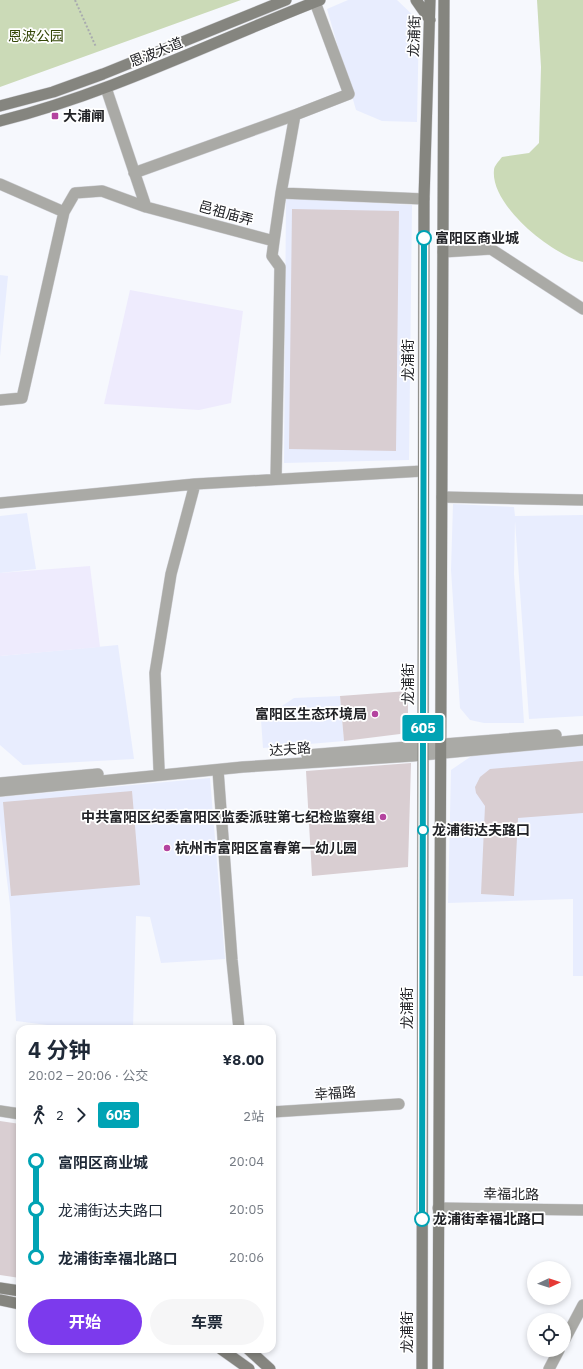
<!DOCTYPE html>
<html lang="zh">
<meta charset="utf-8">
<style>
:root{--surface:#fff;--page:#f6f6f7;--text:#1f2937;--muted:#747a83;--accent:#7c3aed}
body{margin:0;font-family:"IBM Plex Sans","Noto Sans SC",sans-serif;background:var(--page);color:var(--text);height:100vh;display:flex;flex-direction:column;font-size:15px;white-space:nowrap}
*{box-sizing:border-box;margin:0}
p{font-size:13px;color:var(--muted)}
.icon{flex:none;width:22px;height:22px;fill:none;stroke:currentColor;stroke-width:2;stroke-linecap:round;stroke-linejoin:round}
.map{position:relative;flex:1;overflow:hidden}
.side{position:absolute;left:16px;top:1025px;width:260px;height:328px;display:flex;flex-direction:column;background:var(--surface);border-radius:12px;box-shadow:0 2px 6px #0003}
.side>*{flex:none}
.badge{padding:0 8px;border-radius:3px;font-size:14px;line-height:26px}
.needle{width:26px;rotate:87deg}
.controls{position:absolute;left:527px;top:1261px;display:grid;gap:8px}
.controls a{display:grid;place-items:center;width:44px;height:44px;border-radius:50%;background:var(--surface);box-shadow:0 2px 6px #0003;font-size:20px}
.map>.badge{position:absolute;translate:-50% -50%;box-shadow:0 0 0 2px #fff}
.legs{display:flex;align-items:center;gap:6px;height:44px;padding:0 12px;font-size:13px}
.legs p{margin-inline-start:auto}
.overview{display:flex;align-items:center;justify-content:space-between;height:68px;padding:0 12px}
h1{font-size:22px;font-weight:700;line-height:30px}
.cta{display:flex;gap:8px;margin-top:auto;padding:8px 12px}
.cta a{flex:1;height:46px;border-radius:24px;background:var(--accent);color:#fff;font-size:16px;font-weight:700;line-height:46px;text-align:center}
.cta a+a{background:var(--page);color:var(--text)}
ul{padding:0 12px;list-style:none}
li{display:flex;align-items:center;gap:14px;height:48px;font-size:15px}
li i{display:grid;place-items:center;width:6px;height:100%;margin:0 5px;background:currentColor}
li i::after{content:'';width:10px;height:10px;margin:-5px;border:3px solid;border-radius:50%;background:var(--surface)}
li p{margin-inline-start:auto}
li:first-child i{background:linear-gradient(#0000 50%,currentColor 0)}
li:last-child i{background:linear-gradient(currentColor 50%,#0000 0)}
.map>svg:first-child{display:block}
</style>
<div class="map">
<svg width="583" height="1369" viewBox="0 0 583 1369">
<rect width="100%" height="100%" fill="#f6f8fd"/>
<path fill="#e8edfe" d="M348,0H397L419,21L417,122L382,121L356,110L327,9Z
M286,198L412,205L409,460L284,463Z
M0,275L8,276L0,357Z
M453,504L514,507L515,516L583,515V716L529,719L515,521L514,574L524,723H484L470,720L460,708L451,570Z
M27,513L36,569L0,573V516Z
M118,645L134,759L23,765L0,745V656Z
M340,696L344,741L263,748L261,720L294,698Z
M583,746V976H573V899L448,903L451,770L473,755Z
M210,778L225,959L161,963L150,917L136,916L133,1029H79L16,1021L10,905L0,823V797Z"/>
<path fill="#eeebfd" d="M130,290L243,311L231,403L199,410L104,404Z
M90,566L100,647L0,656V573Z"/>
<path fill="#cbdab7" d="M0,0H241L0,87Z
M537,0H583V262C552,255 490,205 494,170C494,166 499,161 502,157L529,153L539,143L541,67Z"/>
<path fill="#d9ced2" d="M292,209L399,211L396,451L289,449Z
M408,691V733L344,741L340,696Z
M583,761V813L518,818L514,896L481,894L485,806L476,793L475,787L480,777L490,769Z
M411,763L408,867L312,876L306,771Z
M132,791L140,885L11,896L3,802Z
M0,1121L20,1124V1278L0,1275Z"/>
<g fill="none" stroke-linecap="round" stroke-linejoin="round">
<defs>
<path id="minor" d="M106,88L146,207
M134,173L295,115L349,94L315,2
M0,184L64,212L75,193L102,191L146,207L274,241L281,193L424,199
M281,193L295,115
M274,241L272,256L280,267L276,479
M443,252L491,249L583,309
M0,400L22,398L64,212
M442,497L583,500
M0,503L195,484L423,471
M159,769L155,673L171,574L195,484
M218,770L232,960L239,1029
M0,1111L20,1114
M272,1112L399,1104
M438,1208L583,1210
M564,1341L583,1305
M549,1369L559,1350"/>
<path id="tertiary" d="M307,755L556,735
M0,783L98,774
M0,791L243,767L412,756L583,740"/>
<path id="secondary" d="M416,0L430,20
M0,106L53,92L103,74L286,0
M0,121C111,93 214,41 320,0
M0,1288L20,1291
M0,1300L20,1304
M221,1349L249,1369
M248,1349L270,1369
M422,1369L424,199L430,0
M438,1369L444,0"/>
</defs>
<use href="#minor" stroke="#d0d1d6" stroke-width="12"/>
<use href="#tertiary" stroke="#d0d1d6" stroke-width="12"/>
<use href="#secondary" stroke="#d0d1d6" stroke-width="12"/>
<path stroke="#a9abaf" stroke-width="2" stroke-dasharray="2 2" stroke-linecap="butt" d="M75,0L96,47"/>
<use href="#minor" stroke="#aaaaa6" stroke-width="11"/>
<use href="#tertiary" stroke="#aaaaa6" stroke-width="11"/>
<use href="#secondary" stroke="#85857f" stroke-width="11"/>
</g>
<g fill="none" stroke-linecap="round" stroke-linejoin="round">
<defs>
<path id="line-1" d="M422,1219L424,238"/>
</defs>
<use href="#line-1" stroke="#fff" stroke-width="9"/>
<use href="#line-1" stroke="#00a3b4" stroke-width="6"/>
</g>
<g fill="#b4439f" stroke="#fff" stroke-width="1.5">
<rect x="51" y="112" width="8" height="8" rx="2"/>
<circle cx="375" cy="714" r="4"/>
<circle cx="383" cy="817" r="4"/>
<circle cx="167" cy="848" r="4"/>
</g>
<g fill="#fff" stroke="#00a3b4" stroke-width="2">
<circle cx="424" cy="238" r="7"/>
<circle cx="423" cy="830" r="5"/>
<circle cx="422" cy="1219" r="7"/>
</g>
<g text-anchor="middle" stroke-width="3.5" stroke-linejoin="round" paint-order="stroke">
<g font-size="14" fill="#344707" stroke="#fff">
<text x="36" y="41">恩波公园</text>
</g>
<g font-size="14" fill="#212226" stroke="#fff">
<text transform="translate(414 36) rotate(-88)" y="5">龙浦街</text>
<text transform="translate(156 52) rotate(-22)" y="5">恩波大道</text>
<text transform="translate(226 213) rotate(15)" y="5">邑祖庙弄</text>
<text transform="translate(408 360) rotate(-90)" y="5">龙浦街</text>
<text transform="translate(408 684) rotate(-90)" y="5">龙浦街</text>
<text transform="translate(290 749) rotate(-4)" y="5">达夫路</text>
<text transform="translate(407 1008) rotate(-90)" y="5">龙浦街</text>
<text transform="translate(335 1093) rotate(-4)" y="5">幸福路</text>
<text transform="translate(511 1194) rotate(1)" y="5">幸福北路</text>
<text transform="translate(407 1332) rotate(-90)" y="5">龙浦街</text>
</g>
<g font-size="14" font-weight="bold" fill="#212226" stroke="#fff" text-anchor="start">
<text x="63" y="121">大浦闸</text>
<text x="367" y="719" text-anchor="end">富阳区生态环境局</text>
<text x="375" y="822" text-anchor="end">中共富阳区纪委富阳区监委派驻第七纪检监察组</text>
<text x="175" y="853">杭州市富阳区富春第一幼儿园</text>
</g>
<g font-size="14" font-weight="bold" fill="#212226" stroke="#fff" text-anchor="start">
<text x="435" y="243">富阳区商业城</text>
<text x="432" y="835">龙浦街达夫路口</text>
<text x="433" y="1224">龙浦街幸福北路口</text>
</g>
</g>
</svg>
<div class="controls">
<a><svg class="needle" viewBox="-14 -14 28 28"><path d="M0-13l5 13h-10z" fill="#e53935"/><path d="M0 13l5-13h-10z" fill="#747a83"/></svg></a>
<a><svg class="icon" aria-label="locate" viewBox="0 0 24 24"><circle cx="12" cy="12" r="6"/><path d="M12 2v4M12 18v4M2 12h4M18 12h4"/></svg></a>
</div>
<b class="badge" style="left:423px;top:728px;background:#00a3b4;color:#fff">605</b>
<section class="side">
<div class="overview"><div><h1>4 分钟</h1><p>20:02 – 20:06 · 公交</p></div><b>¥8.00</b></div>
<div class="legs"><svg class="icon" aria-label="walk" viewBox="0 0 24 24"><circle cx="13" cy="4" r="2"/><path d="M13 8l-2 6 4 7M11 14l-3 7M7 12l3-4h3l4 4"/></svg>2<svg class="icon" aria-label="forward" viewBox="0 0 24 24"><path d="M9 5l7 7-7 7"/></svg><b class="badge" style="background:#00a3b4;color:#fff">605</b><p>2站</p></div>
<ul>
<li><i style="color:#00a3b4"></i><b>富阳区商业城</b><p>20:04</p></li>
<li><i style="color:#00a3b4"></i><span>龙浦街达夫路口</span><p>20:05</p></li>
<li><i style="color:#00a3b4"></i><b>龙浦街幸福北路口</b><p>20:06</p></li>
</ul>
<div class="cta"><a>开始</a><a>车票</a></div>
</section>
</div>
